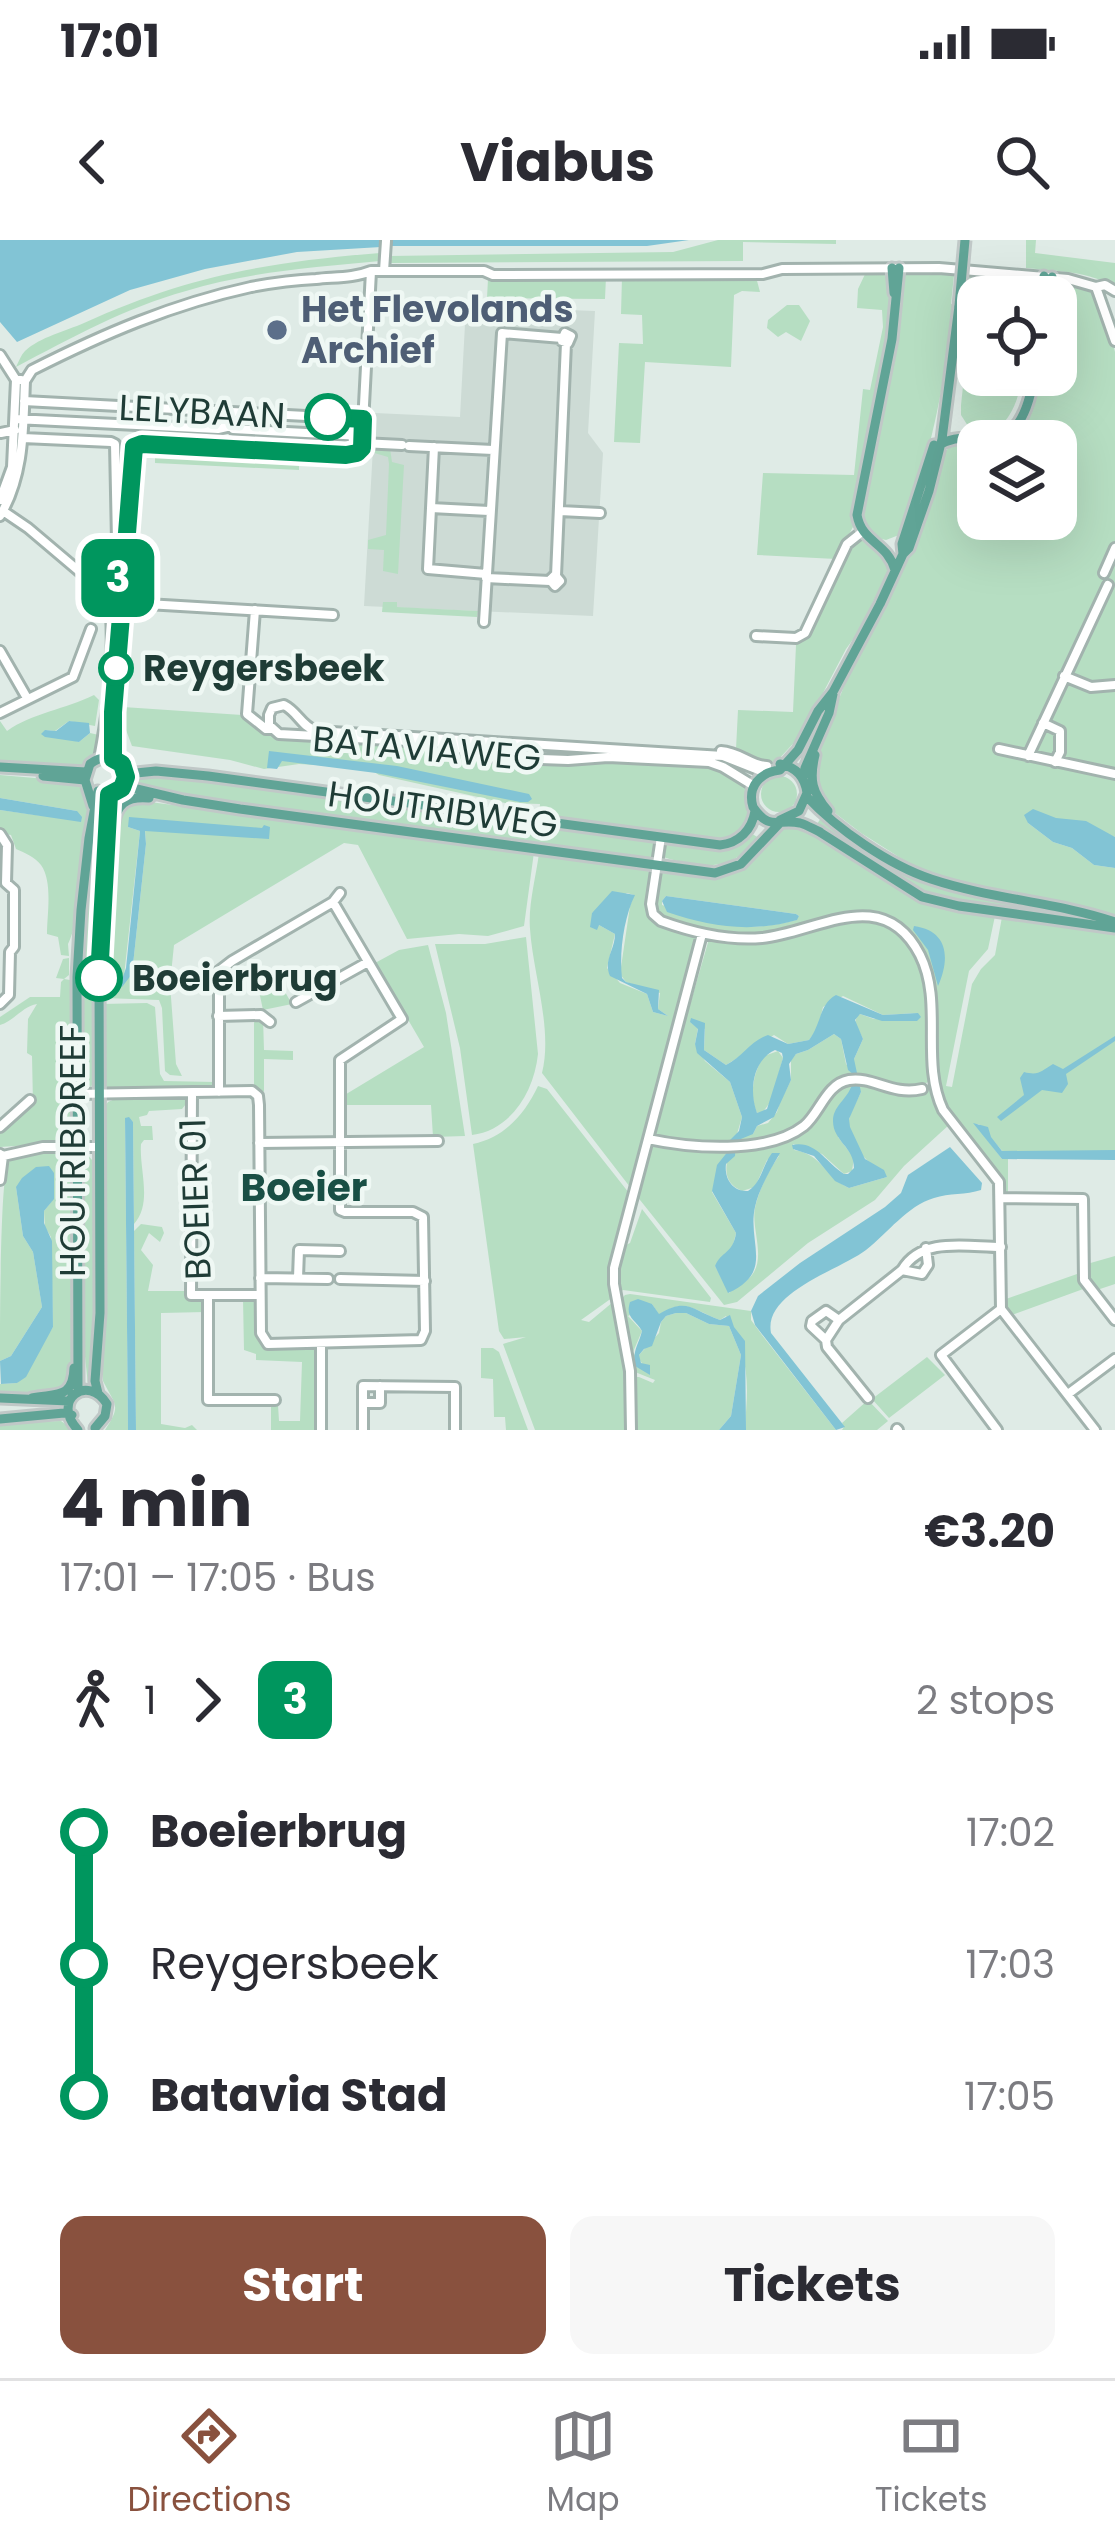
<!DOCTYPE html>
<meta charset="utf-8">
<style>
:root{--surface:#fff;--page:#f7f7f7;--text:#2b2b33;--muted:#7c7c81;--line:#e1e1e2;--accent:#89513e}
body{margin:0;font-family:Poppins,sans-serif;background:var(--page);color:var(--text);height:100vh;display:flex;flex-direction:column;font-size:45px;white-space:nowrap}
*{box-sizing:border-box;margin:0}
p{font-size:39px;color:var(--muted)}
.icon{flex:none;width:66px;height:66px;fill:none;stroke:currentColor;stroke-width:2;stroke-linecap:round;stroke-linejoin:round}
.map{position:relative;height:1190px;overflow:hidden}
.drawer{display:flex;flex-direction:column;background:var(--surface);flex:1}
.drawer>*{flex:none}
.badge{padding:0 24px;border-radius:18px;font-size:42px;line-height:78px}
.controls{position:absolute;left:957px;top:36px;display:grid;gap:24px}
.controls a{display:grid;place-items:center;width:120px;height:120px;border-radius:24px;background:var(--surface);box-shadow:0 12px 48px #0002;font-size:60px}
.map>.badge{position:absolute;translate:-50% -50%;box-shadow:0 0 0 6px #fff}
.legs{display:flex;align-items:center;gap:18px;height:132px;padding:0 60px;font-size:39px}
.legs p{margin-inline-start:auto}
.overview{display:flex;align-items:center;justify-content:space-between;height:204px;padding:0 60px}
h1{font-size:66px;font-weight:700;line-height:90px}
.button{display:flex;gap:24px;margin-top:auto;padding:24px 60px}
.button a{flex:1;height:138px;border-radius:24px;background:var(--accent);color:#fff;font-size:48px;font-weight:700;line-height:138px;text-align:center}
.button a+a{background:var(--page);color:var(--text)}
ul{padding:0 60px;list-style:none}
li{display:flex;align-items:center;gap:42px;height:132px;font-size:45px}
li i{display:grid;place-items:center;width:18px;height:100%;margin:0 15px;background:currentColor}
li i::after{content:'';width:30px;height:30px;margin:-15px;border:9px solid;border-radius:50%;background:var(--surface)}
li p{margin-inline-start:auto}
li:first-child i{background:linear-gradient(#0000 50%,currentColor 0)}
li:last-child i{background:linear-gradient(currentColor 50%,#0000 0)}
.status{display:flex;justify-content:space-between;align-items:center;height:84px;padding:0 60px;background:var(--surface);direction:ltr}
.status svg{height:33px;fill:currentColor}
header{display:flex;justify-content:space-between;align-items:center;height:156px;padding:0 60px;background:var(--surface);font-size:54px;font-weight:700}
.tab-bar{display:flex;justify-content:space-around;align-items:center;height:168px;border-top:3px solid var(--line);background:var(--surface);font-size:33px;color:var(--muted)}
.tab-bar a{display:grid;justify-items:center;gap:6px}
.tab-bar .selected{color:var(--accent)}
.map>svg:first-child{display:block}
</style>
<div class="status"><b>17:01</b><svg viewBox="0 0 49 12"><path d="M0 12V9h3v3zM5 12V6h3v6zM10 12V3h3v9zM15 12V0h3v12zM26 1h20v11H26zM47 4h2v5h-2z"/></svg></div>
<header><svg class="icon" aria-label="back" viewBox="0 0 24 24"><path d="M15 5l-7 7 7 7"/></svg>Viabus<svg class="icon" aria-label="search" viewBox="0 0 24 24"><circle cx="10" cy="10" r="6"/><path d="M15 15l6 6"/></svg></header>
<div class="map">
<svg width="1115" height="1190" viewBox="0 0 1115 1190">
<rect width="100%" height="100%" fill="#dfebe6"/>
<path fill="#cddbd5" d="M466,66L595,71L588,193L603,213L593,376L364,366L375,173L460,177Z"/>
<path fill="#b6dec2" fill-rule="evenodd" d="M718,0H836V4L743,2V21L390,23V16L673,12Z
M1026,0H1036L1035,13L1115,23V48C1092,31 1054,31 1026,28Z
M380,13V21C314,27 249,32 186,51C125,68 71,98 16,127C19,121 21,115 25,111C40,97 66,91 84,83C187,36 268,22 380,13Z
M867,30H880L888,39L891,57L889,85L860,229L853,270L854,285L836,319L757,315L763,233L854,235L863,149L870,150L883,87L882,70L857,68L858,49Z
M907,32L954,35L951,64L955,65C944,142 931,223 899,295L886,300C869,297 863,286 862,270L900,41Z
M970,34L1020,37L1029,57H978V135H1024C1016,164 1007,203 968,186L961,175V165L967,109L965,71Z
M494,37H606L605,59L487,58L488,39Z
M622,37H756L760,52L742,51L734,55L731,127L645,122L640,203L614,202L619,103L643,104L642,75L621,74Z
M1066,42C1106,48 1107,79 1115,112V597C1076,582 1072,576 1028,583L1053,602L1072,608L1094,625L1115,628V680L941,637L910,624L861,593L835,573L823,562L815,547L816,522L832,477L846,441L919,297L946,211C955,200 965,203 978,204V279H1056V201H1005C1028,186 1033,161 1039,135H1056V57H1051L1053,49Z
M787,65H799L810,81L801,101L786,92L778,97L767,88L768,80Z
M371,207L390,208L392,222L404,225L398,334L383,331L384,310L368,309V300L386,295L389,224L388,217L371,212Z
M155,210L299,216V230L155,223Z
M865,299L884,314L890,325L887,333L859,391L846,409L801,495L777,521L761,524L749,515L736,509L738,470L793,472L796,405L810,392L850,306L857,300Z
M383,362H397V367L478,371L477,377L382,372Z
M94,455L99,460L95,486L69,481L55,491L45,490L79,502L90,493L99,495L97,512L82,527L0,525V481L7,491C32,473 66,469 94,455Z
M123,467L242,475L267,494L447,507L485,522L551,526L552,523L602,520L713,528L745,547C755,579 748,602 711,599L539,575L540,564L505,563L379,535L368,528L299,524L264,529L230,520L132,506L123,482Z
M0,535L70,541C82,545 86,549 90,561C86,592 80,684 68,704L69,716L61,715L58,697L47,694C47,674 53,642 41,625C35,617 25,613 16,609L11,595L0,593V570L43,576L77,571L0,558Z
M162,536L620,596H654L657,600L654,617L649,620L144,550L129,544L130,537Z
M761 554a18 18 0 1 1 36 0a18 18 0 1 1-36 0Z
M102,559H106L97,683L94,841L91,847L86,843L84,832C84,738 80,652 102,559Z
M142,561L534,612L524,686L488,696L459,694L407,699L358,605L344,603L174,705L170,744L176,824L182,836L170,835L165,831L162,768L159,760L104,758L109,738L105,737L104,689L116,580L124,565ZM128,587L263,588L145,590L146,604L132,734L121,741L124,736L140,591Z
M821,578L883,621L923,642L1115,685L999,670L931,655L893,636L817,584Z
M798,586C873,626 903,668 995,676L988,709L969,731L946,846L952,847L972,744L981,729L995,715L1002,677L1115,693V912L1004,913L979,884H975L1002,919H1008V956L1006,955C997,915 954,894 941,856C935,841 939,826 938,810C937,782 936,746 926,719C897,640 828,685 773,692C732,697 694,692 657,673L654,662L661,634L667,630C685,632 709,638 727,634C760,627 760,587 798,586ZM666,656L796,674L799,676L796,680C740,695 716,681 662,665V661Z
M749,592L759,598C731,632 702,629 663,617L665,605L669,603L733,608L742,604Z
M539,613L644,627L651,634L648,670L697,698V705L630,947L542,833C553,789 533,734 530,689C528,665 536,637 539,613ZM627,653L634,655L630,666L620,734L626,742L660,753L658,769L668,776L653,772L647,754L620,743L607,728L615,694L599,685L592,673Z
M853,677C862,678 873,678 882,682C939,705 930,790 930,841C905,856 874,844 846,838C831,853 816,874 798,886C756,913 702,905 656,897L653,893L709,699L739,702ZM843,756L883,775L918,773L874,779L860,774L857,776L855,783L863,799L854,819V833L846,824L841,799L834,794L808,810L796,814L791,820V840L780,862L777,872L768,883L757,886L753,894H737L742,877L730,842L705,821L695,804L698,788L690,782L705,789L704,810L726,825L774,795L788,804L809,800L818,788L823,767Z
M526,697L538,814C534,852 511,890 472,895L460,808L435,704H485Z
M428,705L446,773L465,896L433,897L431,865H343V856L424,807L375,723L399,710Z
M69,718V735L64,739L70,740L73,764L72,894L61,903L0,907V893L8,887L7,882L15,874L19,876L33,864L32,816L27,813L28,779L37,764C23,766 14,781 0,785V777L30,757H60L61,742L64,739L56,738L63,719Z
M278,740L292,764L263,770L259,751Z
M147,763L155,767L160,834L164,841L215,842V846L112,850L103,844L102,764Z
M254,778H263L264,810L293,811V820L264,819V852L254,846Z
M778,811L783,818L771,861L763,872L757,873C749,856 753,832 764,816Z
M847,843L866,844L901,854L931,849L950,884L904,926L875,960L808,1003L737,1062L724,1065L636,955L649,906L654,904L683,910H728L795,894L837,850ZM851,852H861C857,861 850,872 849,880C846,905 870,924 887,937L849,948C824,936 823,915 794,910L793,904L822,914L844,934L852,931L854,918L838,897V867ZM779,916C769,929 758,952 755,968C751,988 766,1017 752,1035C747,1042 735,1048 729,1053L715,1026L732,1009L736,993L712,952L728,918C724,933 727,945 742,951L755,947L767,920Z
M538,846L547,849L629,953L617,1004L624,1006L630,1003L642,969L711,1058L710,1062L623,1050L581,1080L589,1082L613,1062L624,1103L628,1190H535L503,1104L526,1097L504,1099L499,1091L473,904C504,898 525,874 538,846Z
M186,857V864L182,869L149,871L147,875L139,877L141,886H152L153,900H144L141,904C139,929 153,963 134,984L133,882L125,879L128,1190H105C122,1165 115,1165 103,1141V869L108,862L117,858Z
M43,911H65L73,918L75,1052L71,1137C57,1161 24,1154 0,1154V1144L17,1143L53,1087L51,997L45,987L44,971L52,961L16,947L23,996L33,1012L42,1067L11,1116L0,1121C0,1090 0,940 8,923C16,914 32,914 43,911Z
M86,913L92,920L96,1031L92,1146L88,1145L84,1107L82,921Z
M141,984L162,987L164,993L160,1002L149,993L141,1010L153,1025L148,1051H190V1059L205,1060V1072L161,1073V1184L185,1188L192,1185L197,1190H202H136L134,991Z
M1115,1016V1044L1097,1050L1087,1037V1024Z
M1077,1034H1081L1086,1048L1012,1075L1007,1070L1006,1059Z
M630,1054L751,1071V1080L762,1095L836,1190H746C745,1177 747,1164 747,1151C747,1125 741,1097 726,1076L720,1080C695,1071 685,1057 659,1075L652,1064L628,1076L642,1091L633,1112L643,1129L650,1135L639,1119V1115L659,1093L661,1082L666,1076L676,1073H686L709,1084L729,1086L741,1115L731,1176L719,1190H634V1137H639L653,1143L655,1140L635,1132L633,1129L619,1061L625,1055Z
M243,1059L256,1060C257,1070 253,1092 260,1100C266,1109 308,1106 319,1106L318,1190H271V1165H278L279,1181H300L302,1122L256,1120V1114L244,1110Z
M481,1108H493L499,1112L528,1190H506L505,1177H494L493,1139L481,1138Z
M927,1117L945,1135L889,1178L872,1159Z
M868,1160L888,1181L877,1190H842L844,1187L842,1183Z
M61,1181L74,1190H0V1183Z"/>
<path fill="#82c4d5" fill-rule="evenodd" d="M0,0H689L647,6H391L390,1H382L381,7L297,12L205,29L130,50L17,102L0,82Z
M69,481L89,483L90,493L79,502L45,497L41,494L45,490L56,491Z
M269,511L397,526L529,554L532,559L528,562H520L376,533L282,521L277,529L267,528Z
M0,558L77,571L82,577L81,582L0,570Z
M1033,569L1056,578L1086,581L1115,597V628L1094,625L1072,608L1053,602L1028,583L1024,575Z
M129,577L262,588L264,585L270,587L269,599L145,591L146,604L132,734L122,747L120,745L126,728L140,591L128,587Z
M612,651L635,655C624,677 619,713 622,738L626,742L659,750L658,769L668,776L653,772L647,754L610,736C603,720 615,710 615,694L599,685L597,690L590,687L592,673Z
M666,656L796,674L799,676L797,680C752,693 710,687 667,672L662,661Z
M914,686C949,691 950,719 938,746L928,710L913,690Z
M836,755L883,775L918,773L921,777L917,781H882L860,774L855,780L863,799L854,819L861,852L849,879L850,887L865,919L884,930L887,937L849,948L835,941L814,916L793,909L792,905C816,900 825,922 844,934H848L854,928C854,907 833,901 833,881C833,863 852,859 854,835L848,830L841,799L834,794L808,810L796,814L789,824L791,840L774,877L757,886L753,894L736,901L735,916L726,924C724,939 733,952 748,951C762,942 762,926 772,913H780C771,929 759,948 755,967C747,1003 775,1032 728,1053L715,1026C721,1011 733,1014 736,993L712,951L717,925L729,910L730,900L739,891L742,877L730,842L697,813L695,804L698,789L690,782L691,778L705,783L704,810L726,825C743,817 750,801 768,795L788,804L809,800C822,783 819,764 836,755ZM775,810L782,813L783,818L767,869L757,873C749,851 752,821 775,810Z
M1115,796V801L1066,834L1068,844L1062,853L1042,850L1001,881L997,877L1024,855L1020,838L1024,832C1039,836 1041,831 1053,824L1063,829Z
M129,877L133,882L136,1190H128L125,878Z
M973,883L988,887L991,897L1002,911L1115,910V920L1002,919Z
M950,907L982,943L981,950C966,955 949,953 934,958C907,966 888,993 866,1010C840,1030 763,1052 771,1093L845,1187L836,1190L755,1085L751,1071L758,1056L800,1023L885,967L901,953L908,935Z
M49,926L54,933V959L44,971V983L52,1001L53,1087L26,1137L17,1143L1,1144L0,1121L11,1116L42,1067L33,1012L23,996L16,947L22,938L36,927Z
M638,1059L652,1064L659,1074C687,1057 692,1070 720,1080L730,1075L734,1087L745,1101L746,1190H719L731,1176L741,1115L729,1086L709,1084L686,1073H676L666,1076L661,1082L652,1106L644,1109L639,1115L641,1123L650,1125V1135L635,1126C632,1111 639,1104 642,1091C635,1079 625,1078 630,1062Z"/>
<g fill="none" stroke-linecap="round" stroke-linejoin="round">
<defs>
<path id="minor" d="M384,31L386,1
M1096,47L1115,101
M565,93L571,96L568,103L562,101Z
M0,115L16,140H21
M24,161L363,179
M15,179L218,189L231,186L233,189L362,196
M1,193L15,190
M23,198L111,202L115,204L118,349
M362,203L402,205
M409,206L493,210
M434,207L428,329L486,334
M0,260L12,227L16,140
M431,268L489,271
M3,271L28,288L106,354
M560,271L600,273
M0,276C25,234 23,187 25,141L32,130C103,94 173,64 251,47C272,43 294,40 316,39C335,37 354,38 371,31H484L493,35L763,34L782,29L939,28L1068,39L1096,47L1105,45L1115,51
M118,333L127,293L132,212L137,204L346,215L357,213L362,203L371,31
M1104,333L1115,308
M555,335L560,341L555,346L550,340Z
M556,336L566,103
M486,338L550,341
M130,363L333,375
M255,370L247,474L266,489H271
M484,382L502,93L562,98
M756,396L796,398L805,393L847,304L862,292
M0,411L27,458
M1064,436L1091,447L1115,445
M0,473L73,437L91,389
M1043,483L1060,491V512L1055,522
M999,509L1115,534
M721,511C740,512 751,526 767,526
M1028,516L1108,345
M99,519C108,472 114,423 111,375C102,370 101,361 107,353L118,349
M113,519V472L121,376C130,371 132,363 128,354L118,349
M754,546L723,527L709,522L608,517L568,520L485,517L445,503L279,494L269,485V475L272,468L284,465C298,472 301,486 316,491L723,516L766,533
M0,594L7,605L6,643L14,650V707L10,712L9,755L0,764
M661,597L651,664L653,674L661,681C694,693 727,701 762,698C818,692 883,643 920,715C944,763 920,821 943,870L999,942L1001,1069L1095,1190
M296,762L368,722
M218,776L261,775L270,782
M219,852V731L232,721L333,662L340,653
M192,853L191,1055H260
M76,854L252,851L258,856L259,865L261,1093L268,1104L421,1100L425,1091L423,977L413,972H345L340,970V820L402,779L333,662
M0,887L30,860
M648,899L702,694
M259,903L438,901
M0,914L3,916L43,907H100
M0,940L3,916
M1001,958L1083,959L1084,1040L1115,1080
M902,1030L922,1034L928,1025L926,1008
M260,1038L328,1039
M298,1038L299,1010L340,1011
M340,1039L425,1041
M208,1055V1160H275
M826,1100L811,1086L812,1081L826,1071L839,1080
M1068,1154L1115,1119
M868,1158L827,1107L826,1100L839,1080L902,1030C922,996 967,1007 1001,1007
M363,1163H380V1146
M897,1189L898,1190
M321,1190V1103
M363,1190V1146L455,1147V1190
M631,1190L630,1131L614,1044V1028L648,899C690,908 767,915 804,886C820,873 826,844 849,840C873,836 892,856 922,849
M997,1190L941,1115L1001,1069"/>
<path id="major" d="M892,28L894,53
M1043,57L1044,36
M1049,57L1052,37
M941,204C954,197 965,198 979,199C1021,202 1027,169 1035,135
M903,314L902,304L934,205
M895,330C887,302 862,303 857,275L892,99L899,28
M815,515C809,540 812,552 828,571
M780,524C796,527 805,537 807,553L799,571L780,580
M0,527L86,532
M126,534L156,531L208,536L720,605C739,603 752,590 755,571
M43,536L85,540
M803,539L805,528L829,473L833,454
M124,546L183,560L240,569L715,633L741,624L779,584
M807,557C837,589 889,625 931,639C991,659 1056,662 1115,682
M93,566L85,540L90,524C105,513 121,517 126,535
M113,587C116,564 126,556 149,558
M818,591L922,657L959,666L1115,688
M820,592C813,589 807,585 800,583C778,578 770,592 753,567C747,547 760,532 780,530L798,510L818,471L833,452L880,364L903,314L909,308L929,251L942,199L959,66
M78,1152L77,737L81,670L89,598L98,551
M98,1153L95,1141L100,1073L99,730L109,555
M0,1158L69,1161
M32,1158C55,1153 73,1160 74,1128
M0,1179L64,1173L72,1175
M78,1190C50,1160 88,1133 107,1164L105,1176L95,1188"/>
</defs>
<use href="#minor" stroke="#a2b3ae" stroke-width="14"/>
<use href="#major" stroke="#c0c8c7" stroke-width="15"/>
<use href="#minor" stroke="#fff" stroke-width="8"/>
<use href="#major" stroke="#60a496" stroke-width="9"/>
<defs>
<path id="major-bridge" d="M959,66L965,0"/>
</defs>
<use href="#major-bridge" stroke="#c0c8c7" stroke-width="15" stroke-linecap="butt"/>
<use href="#major-bridge" stroke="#60a496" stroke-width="9"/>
</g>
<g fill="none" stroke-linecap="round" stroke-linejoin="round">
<defs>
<path id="line-1" d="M99,738L109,555L122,548L126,537L122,524L113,519V472L121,376C130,371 132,363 128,354L118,349L127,293L134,207L142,204L346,215L357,213L362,208L363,179L328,177"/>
</defs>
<use href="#line-1" stroke="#fff" stroke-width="27"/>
<use href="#line-1" stroke="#00965e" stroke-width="18"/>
</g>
<circle fill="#5c6f8a" stroke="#eff8f4" stroke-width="4.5" cx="277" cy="90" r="12"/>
<g fill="#fff" stroke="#00965e" stroke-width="6">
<circle cx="328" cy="177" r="21"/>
<circle cx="116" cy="428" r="15"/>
<circle cx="99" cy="738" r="21"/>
</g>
<g text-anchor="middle" stroke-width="9" stroke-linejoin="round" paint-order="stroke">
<g font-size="36" font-weight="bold" fill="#4e5e75" stroke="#eff8f4" text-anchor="start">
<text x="301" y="82">Het Flevolands<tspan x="301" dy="41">Archief</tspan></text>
</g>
<g font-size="36" fill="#1f3c36" stroke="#eff8f4">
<text transform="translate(202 171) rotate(3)" y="13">LELYBAAN</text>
<text transform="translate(427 508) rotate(5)" y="13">BATAVIAWEG</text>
<text transform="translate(443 569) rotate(8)" y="13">HOUTRIBWEG</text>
<text transform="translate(72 911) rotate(-90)" y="13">HOUTRIBDREEF</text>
<text transform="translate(195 959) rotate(-92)" y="13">BOEIER 01</text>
</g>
<g font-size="36" font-weight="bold" fill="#1f3c36" stroke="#eff8f4" text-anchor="start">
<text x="143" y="441">Reygersbeek</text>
<text x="132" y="751">Boeierbrug</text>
</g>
<g font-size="39" font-weight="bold" fill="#194f45" stroke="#eff8f4">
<text x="304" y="961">Boeier</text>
</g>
</g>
</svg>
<div class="controls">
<a><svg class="icon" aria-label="locate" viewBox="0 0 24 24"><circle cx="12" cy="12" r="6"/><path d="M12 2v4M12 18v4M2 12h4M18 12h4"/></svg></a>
<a><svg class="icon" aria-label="layers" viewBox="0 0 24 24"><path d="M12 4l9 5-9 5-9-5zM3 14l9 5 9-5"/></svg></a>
</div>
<b class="badge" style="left:118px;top:338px;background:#00965e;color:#fff">3</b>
</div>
<section class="drawer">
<div class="overview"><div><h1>4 min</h1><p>17:01 – 17:05 · Bus</p></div><b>€3.20</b></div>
<div class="legs"><svg class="icon" aria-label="walk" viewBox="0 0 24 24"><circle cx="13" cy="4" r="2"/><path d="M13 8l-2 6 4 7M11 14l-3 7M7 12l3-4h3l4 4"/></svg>1<svg class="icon" aria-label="forward" viewBox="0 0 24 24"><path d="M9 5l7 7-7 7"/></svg><b class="badge" style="background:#00965e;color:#fff">3</b><p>2 stops</p></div>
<ul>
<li><i style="color:#00965e"></i><b>Boeierbrug</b><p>17:02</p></li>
<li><i style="color:#00965e"></i><span>Reygersbeek</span><p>17:03</p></li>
<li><i style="color:#00965e"></i><b>Batavia Stad</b><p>17:05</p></li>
</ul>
<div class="button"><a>Start</a><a>Tickets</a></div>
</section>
<nav class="tab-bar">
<a class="selected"><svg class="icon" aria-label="directions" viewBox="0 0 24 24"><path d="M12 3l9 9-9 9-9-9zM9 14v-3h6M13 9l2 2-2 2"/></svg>Directions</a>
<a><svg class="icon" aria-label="map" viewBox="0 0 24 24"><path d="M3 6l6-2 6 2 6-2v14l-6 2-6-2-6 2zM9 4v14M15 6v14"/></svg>Map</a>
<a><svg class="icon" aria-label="tickets" viewBox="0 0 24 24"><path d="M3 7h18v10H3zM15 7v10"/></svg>Tickets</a>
</nav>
